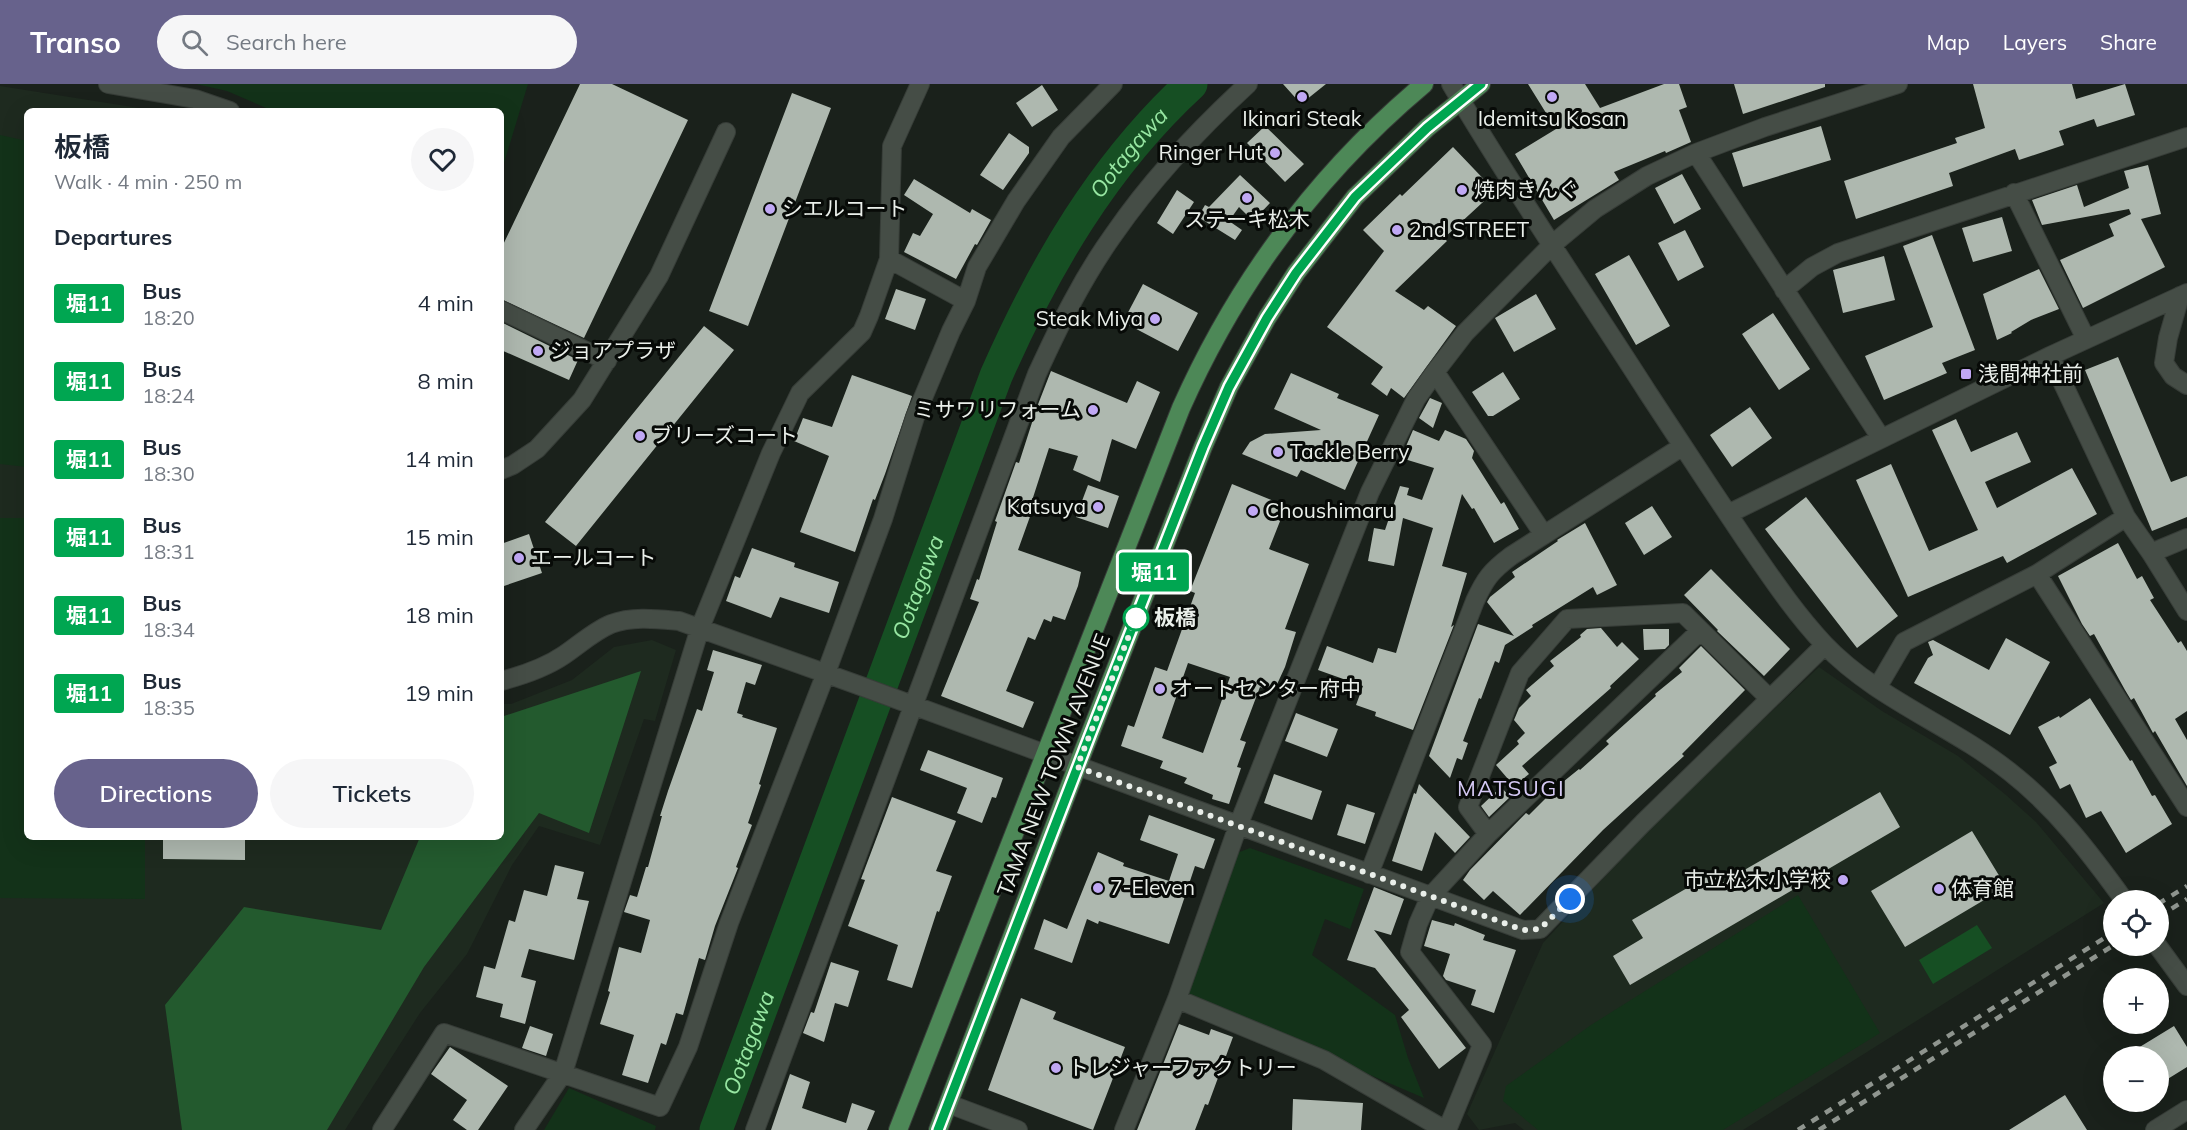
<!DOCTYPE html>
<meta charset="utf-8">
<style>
:root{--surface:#fff;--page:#f6f6f7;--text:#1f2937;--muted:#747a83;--accent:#67628c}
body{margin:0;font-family:Mulish,"Noto Sans JP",sans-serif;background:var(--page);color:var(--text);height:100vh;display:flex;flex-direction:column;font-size:22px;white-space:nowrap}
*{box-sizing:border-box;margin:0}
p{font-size:20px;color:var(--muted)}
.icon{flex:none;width:33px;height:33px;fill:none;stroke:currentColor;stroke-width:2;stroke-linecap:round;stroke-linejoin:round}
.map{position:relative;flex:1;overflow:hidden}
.details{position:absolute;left:24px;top:24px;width:480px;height:732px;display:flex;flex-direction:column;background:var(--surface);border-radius:9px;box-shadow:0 6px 24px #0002}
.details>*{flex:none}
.badge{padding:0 12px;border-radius:4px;font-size:21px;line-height:39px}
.buttons{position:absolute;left:2103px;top:806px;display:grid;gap:12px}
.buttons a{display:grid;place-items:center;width:66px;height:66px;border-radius:50%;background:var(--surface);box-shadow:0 6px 24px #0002;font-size:30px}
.you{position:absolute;width:30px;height:30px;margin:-15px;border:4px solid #fff;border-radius:50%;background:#1a73e8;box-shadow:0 0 0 9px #1a73e833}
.map>.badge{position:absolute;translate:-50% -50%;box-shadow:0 0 0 3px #fff}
h2{padding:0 30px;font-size:22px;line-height:54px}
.round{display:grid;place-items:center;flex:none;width:63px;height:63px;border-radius:32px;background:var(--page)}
.summary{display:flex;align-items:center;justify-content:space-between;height:102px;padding:0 30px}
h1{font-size:28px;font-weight:600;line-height:45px}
.action{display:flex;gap:12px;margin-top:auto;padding:12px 30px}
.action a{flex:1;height:69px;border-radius:36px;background:var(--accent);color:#fff;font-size:24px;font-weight:600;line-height:69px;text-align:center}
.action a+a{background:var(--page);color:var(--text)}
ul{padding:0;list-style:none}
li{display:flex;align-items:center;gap:18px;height:78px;padding:0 30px}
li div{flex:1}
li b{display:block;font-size:22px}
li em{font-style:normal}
li .badge{min-width:66px;font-weight:700;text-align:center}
header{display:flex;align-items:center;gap:36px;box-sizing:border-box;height:84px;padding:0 30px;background:var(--accent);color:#fff}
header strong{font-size:28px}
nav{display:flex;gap:33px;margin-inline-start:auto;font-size:21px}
.search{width:420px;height:54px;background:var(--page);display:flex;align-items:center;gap:15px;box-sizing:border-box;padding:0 21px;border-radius:33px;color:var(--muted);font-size:22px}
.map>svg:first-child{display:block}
</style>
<header>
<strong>Transo</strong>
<div class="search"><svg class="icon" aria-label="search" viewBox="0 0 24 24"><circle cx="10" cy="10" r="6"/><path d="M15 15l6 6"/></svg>Search here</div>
<nav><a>Map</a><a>Layers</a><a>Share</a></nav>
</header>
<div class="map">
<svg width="2187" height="1046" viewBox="0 0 2187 1046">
<rect width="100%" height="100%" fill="#1a211b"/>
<path fill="#1e2a1f" d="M0,2L158,27H27V753H501V620H511L572,596L614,563L652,556L676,566L655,637L644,635L600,761L539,742L512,781L467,870L420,929L345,1046H0Z
M1819,583L1882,627L1958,672L2006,711L2036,738L2104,819L1743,1046H1524L1515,1039L1479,1046L1467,1030L1543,859L1657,736Z"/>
<path fill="#133219" d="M196,0H528L504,79L501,83V27H273L227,7Z
M0,51L27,57V383L0,380Z
M0,434H27V753H145V815L0,814Z
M1250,764L1364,805L1350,845L1325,835L1312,871L1395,931L1408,974L1424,1014L1185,912L1237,769Z
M1798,811L1880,949L1723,1046H1538L1503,1017L1506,1002L1591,941Z
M569,1004L656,1042L655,1046H544Z"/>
<path fill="#235a2e" d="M641,587L589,749L539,729L424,883L327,1046H182L165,921L244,823L381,846L420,753H501V633Z"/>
<path fill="#164f23" d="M1977,841L1992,864L1933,900L1919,876Z"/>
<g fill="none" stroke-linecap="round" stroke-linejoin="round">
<path stroke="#164f23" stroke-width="33" id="s1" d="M716,1046L996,292C1044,183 1103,81 1191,0"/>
</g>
<path fill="#aeb8af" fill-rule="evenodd" d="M580,0H612L688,36L584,254L501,215V165Z
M1283,0H1326L1301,20Z
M1528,0H1585L1600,24L1664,0H1679L1687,23L1679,26L1691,58L1666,69L1665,67L1614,88L1619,96L1554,136L1515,70L1556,45Z
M1734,0H1825V3L1743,30Z
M1973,0H2072L2076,15L2125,0L2135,31L2097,43L2094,35L2059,47L2064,61L2019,76L2015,65L1949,89L1953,102L1856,135L1844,97L1957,59L1955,54L1985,44Z
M1042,1L1058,26L1032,43L1016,19Z
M792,9L831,24L748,242L709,227Z
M1265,42L1304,80L1285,98L1247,59Z
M1821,42L1831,76L1743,103L1732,69Z
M1009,49L1029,63V69L1003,106L980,91Z
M1453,63L1495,107L1444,154L1447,157L1395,207L1424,226L1428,222L1456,242L1404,314L1391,304L1387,312L1371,300L1383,283L1327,243L1384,167L1363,146L1400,110L1402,112Z
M2148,81L2161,130L2141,135L2165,183L2083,224L2060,176L2114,152L2109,140L2131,130L2129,125L2042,141L2032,116L2077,101L2084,123L2129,104L2124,87Z
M1682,90L1701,125L1674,140L1655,104Z
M1240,91L1270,119L1253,137L1239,123L1229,137L1242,146L1235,156L1198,133L1205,121L1209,123Z
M914,95L970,129L972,125L991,136L977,161L975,160L956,195L904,168L913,149L920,152L933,130L904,111Z
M1177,106L1194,118L1173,150L1157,139Z
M2002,133L2012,167L1973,178L1962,144Z
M1685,146L1704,183L1678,197L1658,159Z
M1932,151L1975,266L1942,279L1947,289L1884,316L1865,272L1933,243L1903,162Z
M1629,171L1670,242L1636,261L1595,190Z
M1884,172L1895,216L1843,229L1833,186Z
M2039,185L2059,225L2031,236L2011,248L2012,249L1997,256L1983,210Z
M1143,200L1198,229L1178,267L1123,238Z
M896,205L926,215L915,246L885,235Z
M1536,210L1556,245L1514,268L1495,234Z
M1773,229L1810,285L1779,306L1742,250Z
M501,238L578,276L569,296L501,266Z
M704,242L734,266L576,462L545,438Z
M2118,273L2171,398L2187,392V433L2152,447L2085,286Z
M1051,287L1127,319L1137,297L1160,308L1136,365L1112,355L1100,398L1073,386L1078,372L1049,364L1029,426L1032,427L1018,466L1081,488L1078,502L1065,536L1053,532L1051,538L1044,535L1035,556L1028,553L1006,607L1034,618L1023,644L941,612L979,518L970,515L977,495L979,496L997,438L995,437L1016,378L1019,379L1037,323Z
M1503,288L1520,315L1493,332H1488L1472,308Z
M1291,289L1339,310L1337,314L1379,331L1345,406L1301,386L1297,393L1242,370L1250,358L1265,350L1321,346L1274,325Z
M852,291L912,312L885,390L875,416L873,415L855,468L800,448L829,372L794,357L803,334L832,343Z
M1430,314L1442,319L1433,344L1419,334Z
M1750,323L1772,354L1732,383L1710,351Z
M1956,335L1971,368L2017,348L2031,378L1985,398L1997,424L2072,384L2097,430L2007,479L2003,472L1908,513L1856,396L1891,380L1929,467L1978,446L1932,346Z
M1413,346L1439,357L1445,346L1466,355L1474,367L1472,374L1501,420L1504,418L1519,445L1494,459L1474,424L1472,425L1462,410L1442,482L1467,489L1451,543L1454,541L1413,646L1375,632L1376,628L1356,621L1363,602L1318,586L1327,562L1373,579L1378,564L1396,569L1433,444L1403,434L1394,482L1368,477L1374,444L1385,446L1400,402L1409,404L1407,411L1422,416L1434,384L1401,374Z
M1232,400L1286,422L1269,465L1309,480L1285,545L1296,548L1285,583L1273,609L1260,603L1240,656L1246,658L1237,683L1241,684L1229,720L1212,715L1213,711L1184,699L1187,694L1160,684L1163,677L1121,662L1128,641L1134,643L1155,583L1167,587L1195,509L1190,507ZM1188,579L1230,593L1203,669L1162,654Z
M1088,401L1119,412L1108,444L1076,433Z
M1806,413L1898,532L1857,564L1765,445Z
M1652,422L1672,453L1644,471L1625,439Z
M1585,439L1617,501L1597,511L1593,503L1532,541L1533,543L1505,561L1499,579L1495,577L1481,615L1479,614L1463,657L1468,659L1462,676L1457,674L1450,694L1429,672L1478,540L1514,552L1487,518L1490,513L1515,493L1512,488L1558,457L1557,456Z
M529,450L542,489L501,503V460Z
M2118,459L2137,495L2142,492L2154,514L2150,516L2178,559L2181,557L2187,567V627L2175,635L2187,656V702L2155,647L2153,649L2134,614L2131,616L2125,606L2094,550L2090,552L2082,540L2058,492Z
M752,464L795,479L794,483L839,498L829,529L780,513L771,534L726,517L735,492L740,494Z
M1711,485L1790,565L1764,592L1717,547L1718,546L1684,511Z
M1601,544L1617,563L1622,558L1639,575L1610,602L1611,604L1522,682L1529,690L1514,702L1496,681L1519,660L1517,657L1525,649L1514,636L1519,624L1531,612L1526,606L1554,582L1550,577L1581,553L1580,551L1587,545Z
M1643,545H1669V561L1665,565L1644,566Z
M2006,554L2050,578L2010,651L1914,599L1928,574L1933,571L1928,558L1933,556L1989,586Z
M1701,562L1745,606L1682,670L1684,672L1603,746L1520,831L1493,807L1484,816L1463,796L1470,786L1526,729L1529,731L1558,702L1579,685L1580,686L1609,660L1606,657L1656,612L1655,610L1682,588L1679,584Z
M713,566L762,581L755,601L746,598L737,629L743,631L742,633L777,644L759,700L761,701L748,739L752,741L736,783L738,784L715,842L705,876L699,874L683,931L676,929L666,961L661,959L648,999L622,991L634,951L600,940L610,908L608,907L619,863L641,869L650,836L624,828L630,811L637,813L646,783H648L662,732H660L668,707L697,625L702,627L714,588L707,586Z
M2090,614L2130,677L2132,676L2152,712L2155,711L2172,740L2126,769L2101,727L2086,734L2070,700L2060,705L2049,683L2057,679L2038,643L2059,632L2060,634Z
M1296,629L1338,645L1327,673L1285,657Z
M928,666L1003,694L996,714L992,713L982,739L957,729L967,704L920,686Z
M1274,690L1322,707L1312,736L1264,719Z
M1419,700L1470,753L1455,769L1435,748L1422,787L1392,777L1414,709L1416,710Z
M1501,703L1510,713L1489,733L1481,722Z
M1880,708L1900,743L1630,901L1613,872L1643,854L1632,836L1713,789L1720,800Z
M892,713L956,737L936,787L952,792L939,828L937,827L912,904L887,896L898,861L848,842L865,796L861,795Z
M1347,720L1375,729L1365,760L1337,751Z
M1149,731L1215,755L1204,785L1195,782L1169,860L1099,837L1098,840L1087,835L1072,879L1034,865L1044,835L1067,845L1098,768L1124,779L1123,782L1169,797L1178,770L1140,756Z
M1972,747L2006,803L1905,863L1871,807Z
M163,753H245V776L163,775Z
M555,781L584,788L577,815L589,817L574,876L529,865L521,893L536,897L525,940L500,933L503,920L476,913L484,882L495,885L509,836L515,838L524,806L547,812Z
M1374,803L1404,815L1391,851L1374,846L1466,964L1439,985L1401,933L1409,926L1375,884L1347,876Z
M1432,836L1454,842L1455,839L1485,851L1483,856L1516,866L1494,929L1471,921L1476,906L1446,896L1443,892L1450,870L1424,862Z
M831,878L859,887L848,923L835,919L824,958L803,949L811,928L814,929Z
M1021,914L1056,928L1053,935L1125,963L1093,1046L988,1006Z
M1179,940L1209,951L1211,945L1233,953L1208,1021L1205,1020L1195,1046H1137Z
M530,942L553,950L546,972L522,964Z
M2174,942L2187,963V983L2158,1001V972H2125Z
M450,963L508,1002L478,1046H467L453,1036L467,1016L431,990Z
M790,990L810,998L802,1024L846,1039L852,1019L875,1027L867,1046H771Z
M2065,1011L2087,1046H2009Z
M1293,1015L1363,1019L1361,1046H1292Z"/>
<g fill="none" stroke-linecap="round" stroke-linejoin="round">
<defs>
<path id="minor" d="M108,0L195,15L230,27
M1451,0C1513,105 1582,206 1648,309C1680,358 1713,408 1746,457C1771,493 1794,528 1824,560C1876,615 1951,641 2010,688C2056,724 2090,769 2124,816
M1696,69L1881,354
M2014,109L2086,255
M889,175L966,217
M1784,206L1812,183L1838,169L2187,53
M2180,212L2168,254L2164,279L2173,292L2187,301
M501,226L607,277
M2050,272L2126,433L2151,469L2187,527
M1435,288L1544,451
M501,386L513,381L537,365L582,316L659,192L726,48
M1728,430L2050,272L2187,209
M2151,469L2187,454
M2037,490L2187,723
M501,597C524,591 545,584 564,571C579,561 594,547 611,540C632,532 657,535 679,537L858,601L1523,846L1540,845L1643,739L1825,561
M1877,604L1904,558L2037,490L2126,433
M1488,750L1468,723L1520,589L1567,535L1683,529L1770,615
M1369,790L1475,517C1485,495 1491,487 1511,472L1683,362
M2157,861L2187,902
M1177,915L1324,976L1445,1046
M949,1020L1018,1046
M382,1046L444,949L660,1023L688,963L729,839L826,589L883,435L915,333L951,247L966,217L977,183L1016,117L1061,53L1113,0
M524,1046L563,989L700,544L771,369L800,309L862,248L869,232L889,175L892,62L920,0
M755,1046L1037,290C1059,242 1083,193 1114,150C1152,95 1199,45 1248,0
M1124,1046L1177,915L1238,742L1370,408L1416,315L1435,288L1465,249L1553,160L1595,125L1647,92L1696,69L1765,43L1898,0
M1447,1046L1482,961L1410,868L1418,840L1430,813L1488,750L1700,547
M2155,1046L2187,1026"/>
<path id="major" d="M898,1046L1181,324C1237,198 1319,88 1424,0
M938,1046L1077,683L1203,363L1229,303L1267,234L1296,189L1355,113L1427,44L1481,0"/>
</defs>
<use href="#minor" stroke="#373d38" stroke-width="20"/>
<use href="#major" stroke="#373d38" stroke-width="20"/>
<use href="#minor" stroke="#454d46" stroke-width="18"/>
<use href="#major" stroke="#4d8857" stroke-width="18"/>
<path stroke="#8f958f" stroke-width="4.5" stroke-dasharray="8 8" stroke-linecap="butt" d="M2158,820L2187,802
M2158,833L2187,815
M1798,1046L2114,848
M1819,1046L2114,861"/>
</g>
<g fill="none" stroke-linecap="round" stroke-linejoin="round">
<defs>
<path id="line" d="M938,1046L1090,651L1203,363L1229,303L1267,234L1296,189L1355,113L1427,44L1481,0"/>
</defs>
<use href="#line" stroke="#fff" stroke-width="14"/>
<use href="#line" stroke="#00a651" stroke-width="9"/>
<path stroke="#eaefea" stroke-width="6" stroke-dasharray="0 10.8" d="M1136,534L1077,683L1523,846L1540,845L1570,815"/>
</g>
<g fill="#c0a8f4" stroke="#070a07" stroke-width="2">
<circle cx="1302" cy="13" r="6"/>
<circle cx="1552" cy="13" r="6"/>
<circle cx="1275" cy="69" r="6"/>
<circle cx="1462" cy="106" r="6"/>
<circle cx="1247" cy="114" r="6"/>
<circle cx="770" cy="125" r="6"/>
<circle cx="1397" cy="146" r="6"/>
<circle cx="1155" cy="235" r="6"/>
<circle cx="538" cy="267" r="6"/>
<rect x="1960" y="284" width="12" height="12" rx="3"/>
<circle cx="1093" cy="326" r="6"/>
<circle cx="640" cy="352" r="6"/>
<circle cx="1278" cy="368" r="6"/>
<circle cx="1098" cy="423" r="6"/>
<circle cx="1253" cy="427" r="6"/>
<circle cx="519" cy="474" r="6"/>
<circle cx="1160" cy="605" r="6"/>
<circle cx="1843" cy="796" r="6"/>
<circle cx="1098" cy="804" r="6"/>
<circle cx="1939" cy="805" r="6"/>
<circle cx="1056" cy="984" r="6"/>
</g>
<circle fill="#fff" stroke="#00a651" stroke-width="3" cx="1136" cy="534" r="12"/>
<g text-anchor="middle" stroke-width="6" stroke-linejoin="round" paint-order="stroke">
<g font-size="21" fill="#eaefea" stroke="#070a07" text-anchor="start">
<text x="1302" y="42" text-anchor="middle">Ikinari Steak</text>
<text x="1552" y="42" text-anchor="middle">Idemitsu Kosan</text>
<text x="1263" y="76" text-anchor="end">Ringer Hut</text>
<text x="1474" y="113">焼肉きんぐ</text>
<text x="782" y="132">シエルコート</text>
<text x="1247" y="143" text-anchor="middle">ステーキ松木</text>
<text x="1409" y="153">2nd STREET</text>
<text x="1143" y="242" text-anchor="end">Steak Miya</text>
<text x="550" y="274">ジョアプラザ</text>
<text x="1978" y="297">浅間神社前</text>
<text x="1081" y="333" text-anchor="end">ミサワリフォーム</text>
<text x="652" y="359">ブリーズコート</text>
<text x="1290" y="375">Tackle Berry</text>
<text x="1086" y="430" text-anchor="end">Katsuya</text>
<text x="1265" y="434">Choushimaru</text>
<text x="531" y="481">エールコート</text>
<text x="1172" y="612">オートセンター府中</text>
<text x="1831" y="803" text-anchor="end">市立松木小学校</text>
<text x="1110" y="811">7-Eleven</text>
<text x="1951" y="812">体育館</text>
<text x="1068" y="991">トレジャーファクトリー</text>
</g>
<g font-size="21" font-weight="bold" fill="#eaefea" stroke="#070a07" text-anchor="start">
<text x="1154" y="541">板橋</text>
</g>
<g font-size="21" fill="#eaefea" stroke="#070a07">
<text transform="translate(1054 681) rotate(-69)" y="7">TAMA NEW TOWN AVENUE</text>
</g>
<g font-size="22" font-style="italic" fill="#97e6a2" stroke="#070a07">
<text dy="8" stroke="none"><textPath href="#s1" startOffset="1065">Ootagawa</textPath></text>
<text dy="8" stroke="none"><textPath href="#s1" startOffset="579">Ootagawa</textPath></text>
<text dy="8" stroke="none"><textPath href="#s1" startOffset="93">Ootagawa</textPath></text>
</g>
<g font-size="22" letter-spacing="1.5" fill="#d5c9f4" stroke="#070a07">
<text x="1511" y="712">MATSUGI</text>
</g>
</g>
</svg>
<div class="buttons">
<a><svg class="icon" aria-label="locate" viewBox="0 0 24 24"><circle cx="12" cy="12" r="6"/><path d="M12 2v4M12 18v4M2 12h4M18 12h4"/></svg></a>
<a>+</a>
<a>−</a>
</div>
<div class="you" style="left:1570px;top:815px"></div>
<b class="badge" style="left:1154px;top:488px;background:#00a651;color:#fff">堀11</b>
<section class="details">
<div class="summary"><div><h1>板橋</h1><p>Walk · 4 min · 250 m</p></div><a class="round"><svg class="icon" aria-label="heart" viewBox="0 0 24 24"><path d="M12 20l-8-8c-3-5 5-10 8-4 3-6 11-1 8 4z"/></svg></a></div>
<h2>Departures</h2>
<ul>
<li><span class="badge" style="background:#00a651;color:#fff">堀11</span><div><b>Bus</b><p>18:20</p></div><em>4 min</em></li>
<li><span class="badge" style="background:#00a651;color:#fff">堀11</span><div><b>Bus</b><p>18:24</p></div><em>8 min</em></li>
<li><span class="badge" style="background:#00a651;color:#fff">堀11</span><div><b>Bus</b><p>18:30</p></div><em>14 min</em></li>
<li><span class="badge" style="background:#00a651;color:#fff">堀11</span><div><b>Bus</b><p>18:31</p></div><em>15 min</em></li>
<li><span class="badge" style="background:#00a651;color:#fff">堀11</span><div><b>Bus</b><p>18:34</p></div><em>18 min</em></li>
<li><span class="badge" style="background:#00a651;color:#fff">堀11</span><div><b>Bus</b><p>18:35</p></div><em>19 min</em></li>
</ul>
<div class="action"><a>Directions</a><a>Tickets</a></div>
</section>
</div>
